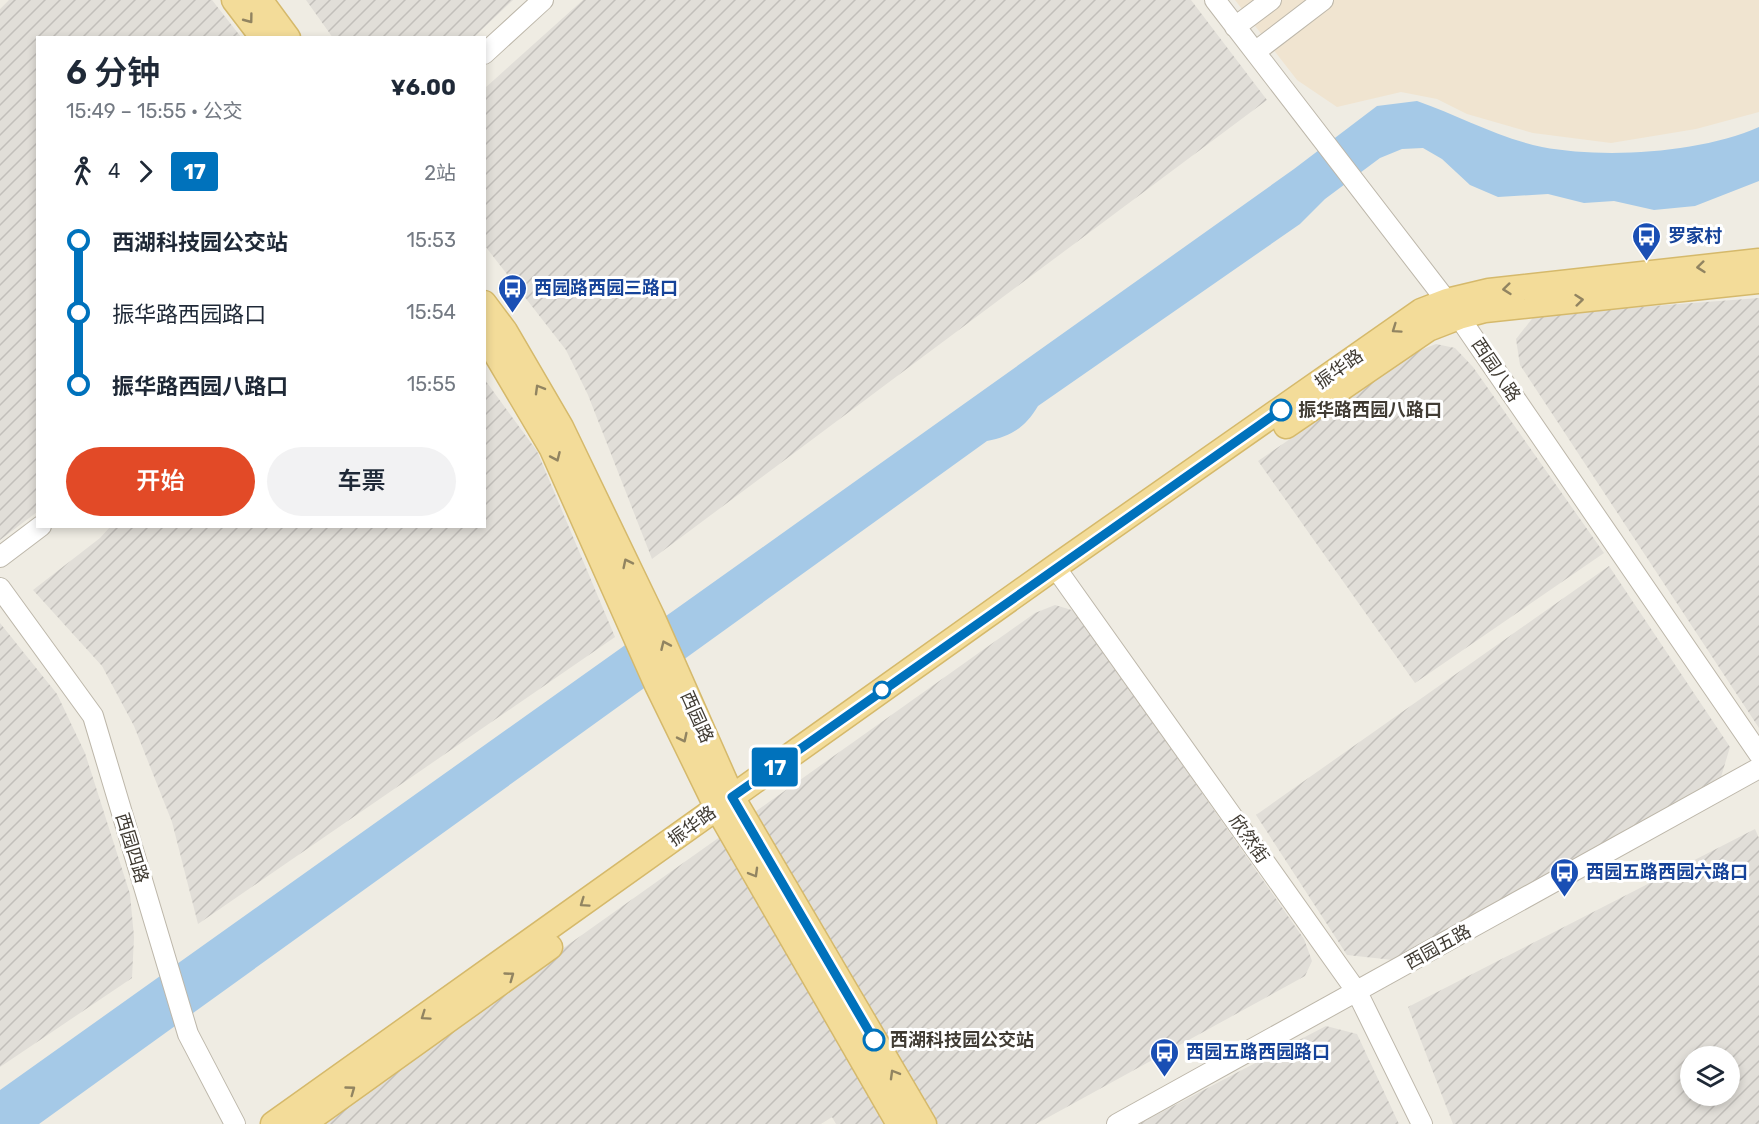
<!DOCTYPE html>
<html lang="zh">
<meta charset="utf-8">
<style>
:root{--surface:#fff;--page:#f2f2f3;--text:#1f2937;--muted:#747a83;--accent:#e24a27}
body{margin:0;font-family:Rubik,"Noto Sans SC",sans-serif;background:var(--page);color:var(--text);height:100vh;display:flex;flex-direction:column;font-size:22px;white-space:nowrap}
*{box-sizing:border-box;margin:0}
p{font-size:20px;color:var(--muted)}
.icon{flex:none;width:33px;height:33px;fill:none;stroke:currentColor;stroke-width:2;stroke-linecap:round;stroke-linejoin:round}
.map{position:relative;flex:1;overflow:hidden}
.panel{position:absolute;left:36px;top:36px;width:450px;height:492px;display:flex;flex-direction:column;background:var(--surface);border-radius:0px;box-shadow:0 3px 9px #0003}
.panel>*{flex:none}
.badge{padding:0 12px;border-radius:4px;font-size:21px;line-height:39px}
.tools{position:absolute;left:1680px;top:1046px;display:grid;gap:12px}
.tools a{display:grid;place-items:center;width:60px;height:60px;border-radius:50%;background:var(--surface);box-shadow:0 3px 9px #0003;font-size:30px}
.map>.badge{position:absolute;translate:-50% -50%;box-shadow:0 0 0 3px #fff}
.legs{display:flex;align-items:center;gap:9px;height:66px;padding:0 30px;font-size:20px}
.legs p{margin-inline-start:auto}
.headline{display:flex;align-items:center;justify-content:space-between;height:102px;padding:0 30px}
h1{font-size:33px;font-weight:600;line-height:45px}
.action{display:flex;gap:12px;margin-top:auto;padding:12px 30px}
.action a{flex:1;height:69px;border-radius:36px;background:var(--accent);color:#fff;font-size:24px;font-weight:600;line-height:69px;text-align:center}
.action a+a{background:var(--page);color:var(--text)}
ul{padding:0 30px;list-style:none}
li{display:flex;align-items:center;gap:21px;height:72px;font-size:22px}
li i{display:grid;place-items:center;width:9px;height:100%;margin:0 8px;background:currentColor}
li i::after{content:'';width:15px;height:15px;margin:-8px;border:4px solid;border-radius:50%;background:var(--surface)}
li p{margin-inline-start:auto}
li:first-child i{background:linear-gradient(#0000 50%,currentColor 0)}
li:last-child i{background:linear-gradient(currentColor 50%,#0000 0)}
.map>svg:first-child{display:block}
</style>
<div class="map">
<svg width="1759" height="1124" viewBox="0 0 1759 1124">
<defs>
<pattern id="industrial-furrows" width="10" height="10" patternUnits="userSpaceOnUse" patternTransform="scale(1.5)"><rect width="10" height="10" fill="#e1ded8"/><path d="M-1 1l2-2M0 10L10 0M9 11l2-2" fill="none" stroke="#c2bfba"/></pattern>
</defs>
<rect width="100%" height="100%" fill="#efece3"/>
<path fill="#f0e4d0" d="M1235,0H1759V112L1696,129L1611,143L1533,133L1467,114L1437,99L1401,92L1337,107L1297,80Z"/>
<path fill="url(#industrial-furrows)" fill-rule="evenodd" d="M9,0H212L241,37L38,38L37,512L0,540V9Z
M306,0H513L474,37L333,38Z
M583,0H1191L1267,100L652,559L588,395L566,350L485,246V88Z
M1759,298V728L1520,365L1516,339L1535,315Z
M1436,344L1455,348L1473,367L1604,553L1415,683L1258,461L1418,351Z
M485,380L537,451L615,637L198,924L172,822L134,726L102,666L33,590L100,538L110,527L484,526Z
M1609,566L1730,747L1721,777L1393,960L1347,955L1256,815Z
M1055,605L1075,611L1304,939L1312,961L1305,976L1036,1124H836L832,1117L821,1124H316L1035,613Z
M0,623L57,694L85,753L130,894L134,937L132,978L0,1067Z
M1755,829L1759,838V1124H1453L1408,1007ZM1690,1056H1730V1095H1690Z
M1326,1026L1357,1034L1399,1124H1139Z"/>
<path fill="#a5c9e7" d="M1417,101C1458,115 1498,138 1542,147C1605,159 1700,153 1759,127V181L1695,206L1654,210L1614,201L1584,203L1548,194L1498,197L1470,185L1442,159L1423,148L1402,149L1380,158L1325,199L1300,224L1038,406C1025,428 1011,436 987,441L39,1124H0V1090L1294,169L1377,106Z"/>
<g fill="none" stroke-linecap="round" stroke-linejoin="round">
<defs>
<path id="minor" d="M1215,0L1459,317L1759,754
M1235,27L1271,0
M1255,52L1323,0
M484,54L543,0
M0,557L41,526
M1055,567L1357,992L1422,1124
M0,588L93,716L188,1034L235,1124
M1117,1124L1759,768"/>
<path id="major" d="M234,0L263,38
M260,0L288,38
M484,303L505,331L561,427L652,616L732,797L924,1124
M484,334L552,449L657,685L717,808L899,1124
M1286,426L1428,329L1459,317L1485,310L1759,281
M273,1124L1055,567L1421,311L1447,301L1489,291L1759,261
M303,1124L550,947"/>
</defs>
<use href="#minor" stroke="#bdb7aa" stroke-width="22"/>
<use href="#major" stroke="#d5b96b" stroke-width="27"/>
<use href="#minor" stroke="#fff" stroke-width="20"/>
<use href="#major" stroke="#f3dc99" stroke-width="24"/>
</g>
<defs><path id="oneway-chevron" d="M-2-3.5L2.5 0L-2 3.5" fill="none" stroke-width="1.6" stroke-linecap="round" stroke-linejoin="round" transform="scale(1.5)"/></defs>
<g stroke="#918461">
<use href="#oneway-chevron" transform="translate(249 19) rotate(53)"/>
<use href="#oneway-chevron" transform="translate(1701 267) rotate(174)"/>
<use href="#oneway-chevron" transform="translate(1507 289) rotate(174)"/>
<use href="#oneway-chevron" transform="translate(1579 300) rotate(-6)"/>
<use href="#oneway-chevron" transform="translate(1396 329) rotate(145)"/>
<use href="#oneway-chevron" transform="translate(539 389) rotate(-120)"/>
<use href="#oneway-chevron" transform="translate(556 457) rotate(66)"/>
<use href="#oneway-chevron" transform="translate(627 563) rotate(-116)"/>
<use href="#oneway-chevron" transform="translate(665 645) rotate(-114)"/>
<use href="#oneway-chevron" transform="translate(683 738) rotate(64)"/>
<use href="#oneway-chevron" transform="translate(754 873) rotate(60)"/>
<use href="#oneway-chevron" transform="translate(584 903) rotate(145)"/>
<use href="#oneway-chevron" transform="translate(510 976) rotate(-36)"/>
<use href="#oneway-chevron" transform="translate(425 1016) rotate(145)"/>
<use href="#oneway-chevron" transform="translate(894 1074) rotate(-120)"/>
<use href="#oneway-chevron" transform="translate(351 1090) rotate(-36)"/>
</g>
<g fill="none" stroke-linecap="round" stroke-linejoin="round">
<defs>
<path id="line-1" d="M874,1040L732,797L1281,410"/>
</defs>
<use href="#line-1" stroke="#fff" stroke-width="14"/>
<use href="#line-1" stroke="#0072bc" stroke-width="9"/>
</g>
<defs>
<symbol id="bus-pin" viewBox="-11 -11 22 30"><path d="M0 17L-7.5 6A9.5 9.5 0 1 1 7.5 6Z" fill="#1a4fb4" stroke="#fff"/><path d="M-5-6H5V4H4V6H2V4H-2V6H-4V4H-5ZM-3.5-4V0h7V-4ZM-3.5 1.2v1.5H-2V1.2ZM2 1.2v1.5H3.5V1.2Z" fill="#fff"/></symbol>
</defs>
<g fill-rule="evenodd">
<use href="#bus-pin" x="1630" y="220" width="33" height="45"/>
<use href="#bus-pin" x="496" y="272" width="33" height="45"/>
<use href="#bus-pin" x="1548" y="856" width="33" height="45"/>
<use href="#bus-pin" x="1148" y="1036" width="33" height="45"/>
</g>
<g fill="#fff" stroke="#0072bc" stroke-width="3">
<circle cx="1281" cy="410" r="10"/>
<circle cx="882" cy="690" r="8"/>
<circle cx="874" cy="1040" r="10"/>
</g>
<g text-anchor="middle" stroke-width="6" stroke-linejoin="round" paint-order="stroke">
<g font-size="18" font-weight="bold" fill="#164399" stroke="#fff" text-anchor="start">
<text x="1668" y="242">罗家村</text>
<text x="534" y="294">西园路西园三路口</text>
<text x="1586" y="878">西园五路西园六路口</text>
<text x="1186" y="1058">西园五路西园路口</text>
</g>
<g font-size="18" fill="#413c34" stroke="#fff">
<text transform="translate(1339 369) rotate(-35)" y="6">振华路</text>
<text transform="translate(1496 370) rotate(56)" y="6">西园八路</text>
<text transform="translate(697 717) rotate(66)" y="6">西园路</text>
<text transform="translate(692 826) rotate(-36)" y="6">振华路</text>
<text transform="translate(1249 839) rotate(55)" y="6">欣然街</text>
<text transform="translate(132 848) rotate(73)" y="6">西园四路</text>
<text transform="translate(1438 947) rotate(-29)" y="6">西园五路</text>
</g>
<g font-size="18" font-weight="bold" fill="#413c34" stroke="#fff" text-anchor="start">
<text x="1298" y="416">振华路西园八路口</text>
<text x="890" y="1046">西湖科技园公交站</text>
</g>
</g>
</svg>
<div class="tools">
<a><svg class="icon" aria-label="layers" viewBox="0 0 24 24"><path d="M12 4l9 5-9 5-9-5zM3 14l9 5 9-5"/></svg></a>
</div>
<b class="badge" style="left:775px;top:767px;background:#0072bc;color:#fff">17</b>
<section class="panel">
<div class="headline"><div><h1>6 分钟</h1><p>15:49 – 15:55 · 公交</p></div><b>¥6.00</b></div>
<div class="legs"><svg class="icon" aria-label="walk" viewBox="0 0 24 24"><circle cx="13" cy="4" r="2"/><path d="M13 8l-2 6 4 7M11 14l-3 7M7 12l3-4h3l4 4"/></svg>4<svg class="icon" aria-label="forward" viewBox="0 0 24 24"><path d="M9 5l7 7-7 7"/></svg><b class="badge" style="background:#0072bc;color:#fff">17</b><p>2站</p></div>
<ul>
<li><i style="color:#0072bc"></i><b>西湖科技园公交站</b><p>15:53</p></li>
<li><i style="color:#0072bc"></i><span>振华路西园路口</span><p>15:54</p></li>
<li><i style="color:#0072bc"></i><b>振华路西园八路口</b><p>15:55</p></li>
</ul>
<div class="action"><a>开始</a><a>车票</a></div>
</section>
</div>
